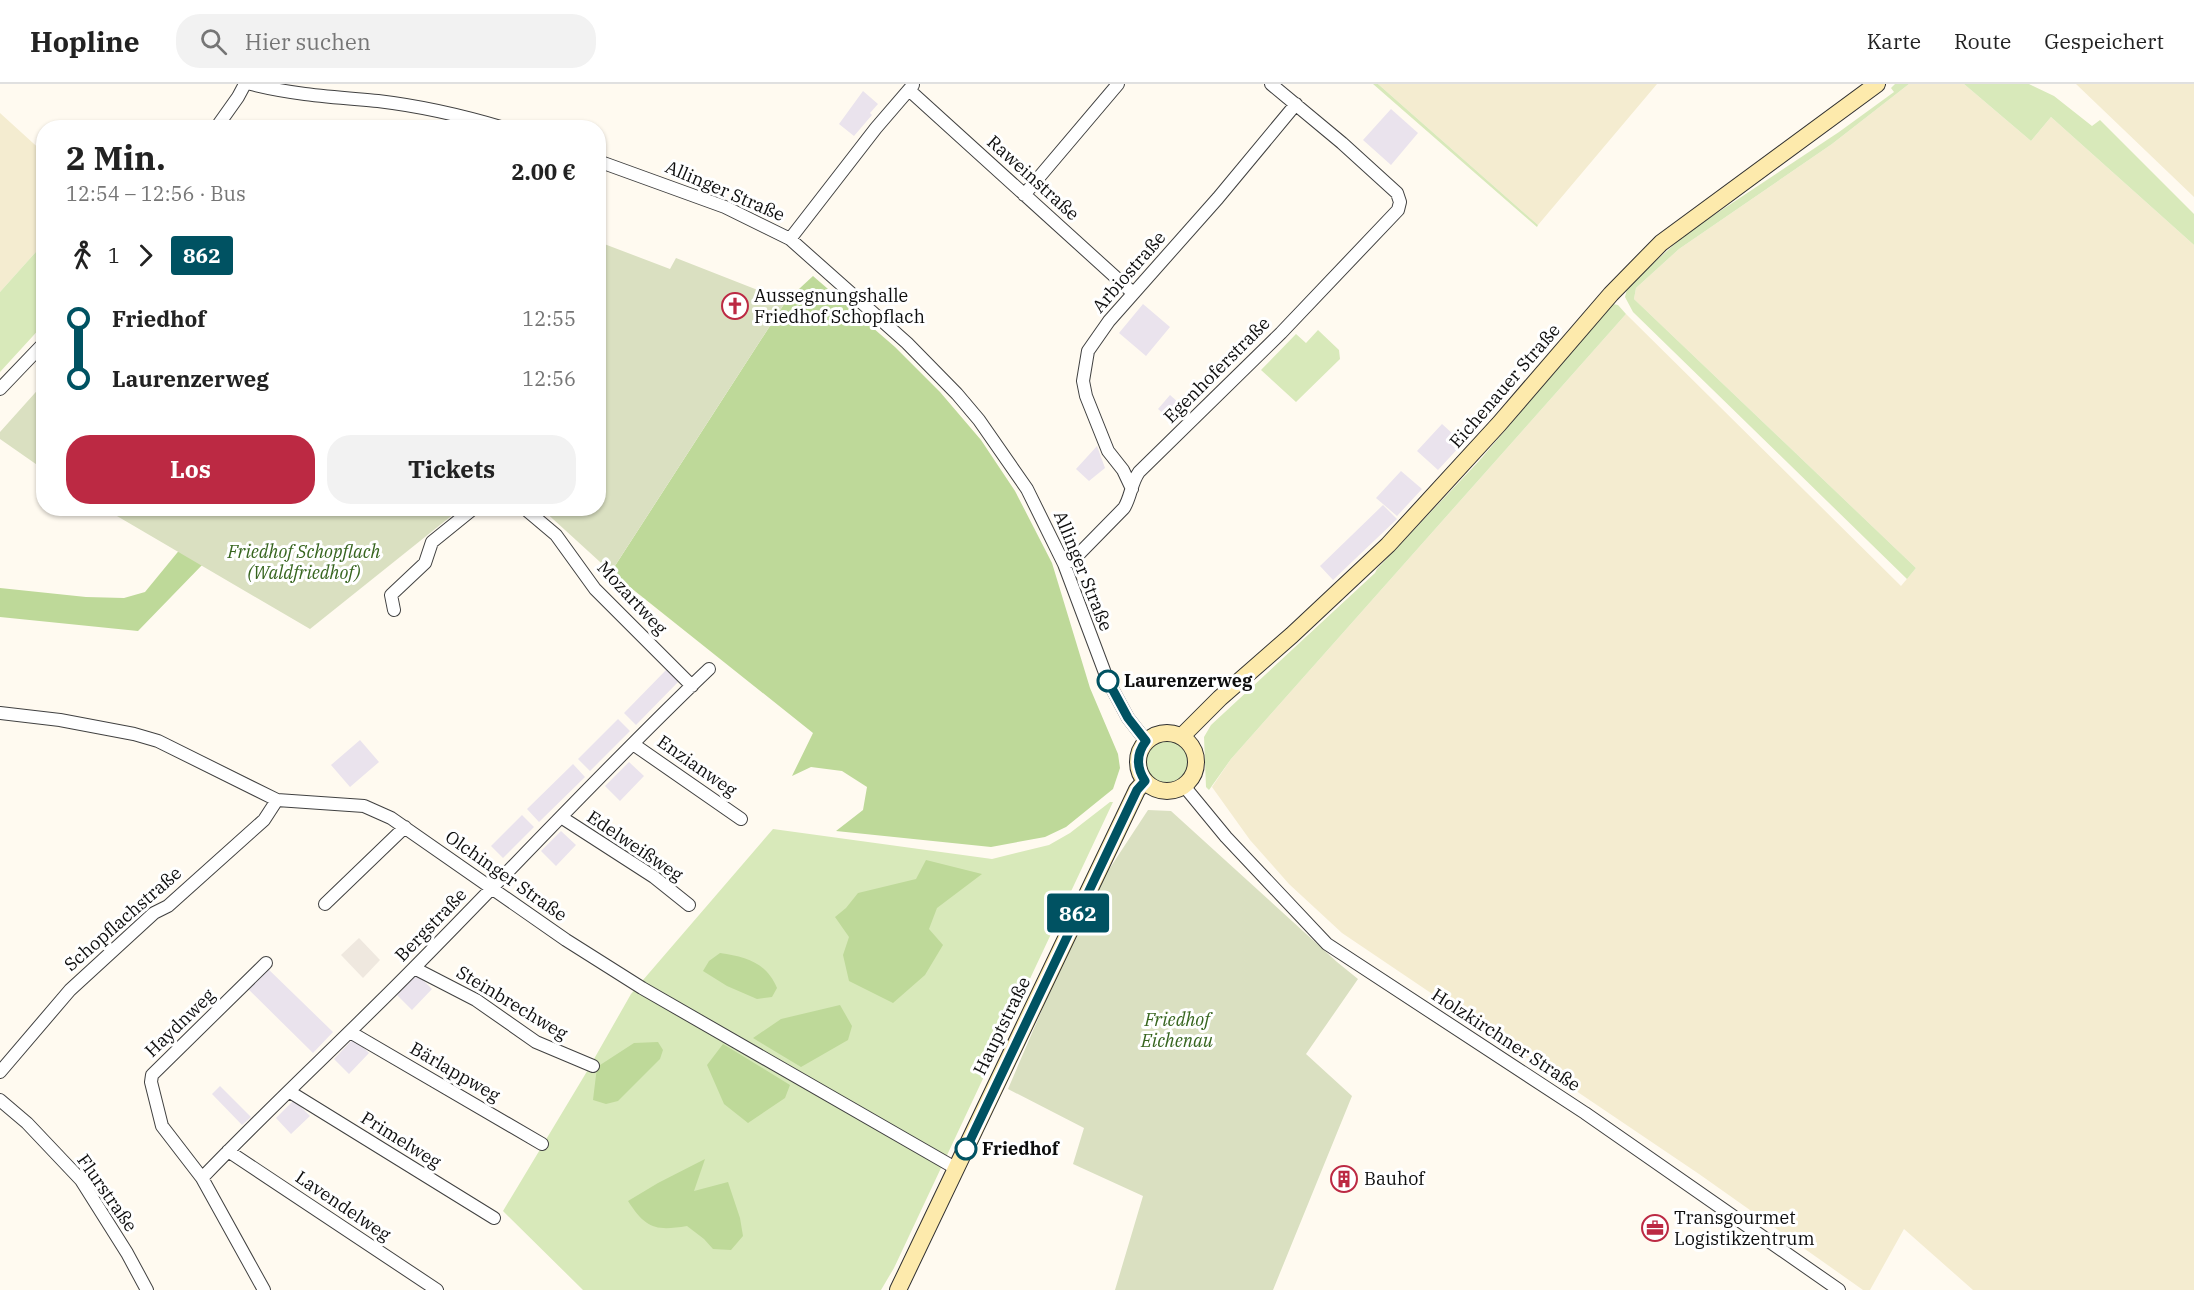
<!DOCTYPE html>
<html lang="de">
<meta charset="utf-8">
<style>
:root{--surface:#fff;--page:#f2f2f2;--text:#222;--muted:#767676;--line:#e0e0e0;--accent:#bc2943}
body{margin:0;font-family:"IBM Plex Serif",serif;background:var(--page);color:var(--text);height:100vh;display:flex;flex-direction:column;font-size:22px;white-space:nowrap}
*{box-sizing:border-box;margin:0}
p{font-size:20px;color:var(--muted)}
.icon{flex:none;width:33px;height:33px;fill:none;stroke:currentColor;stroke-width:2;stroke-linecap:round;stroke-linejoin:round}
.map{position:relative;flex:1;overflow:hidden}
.side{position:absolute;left:36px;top:36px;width:570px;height:396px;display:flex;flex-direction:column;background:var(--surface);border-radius:24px;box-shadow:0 2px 4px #0004}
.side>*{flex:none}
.badge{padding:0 12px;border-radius:4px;font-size:21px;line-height:39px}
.map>.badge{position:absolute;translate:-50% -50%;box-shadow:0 0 0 3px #fff}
.legs{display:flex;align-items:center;gap:9px;height:66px;padding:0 30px;font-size:20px}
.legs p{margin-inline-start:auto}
.overview{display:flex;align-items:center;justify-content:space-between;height:102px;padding:0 30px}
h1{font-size:33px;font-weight:700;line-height:45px}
.button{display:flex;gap:12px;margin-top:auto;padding:12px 30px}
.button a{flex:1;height:69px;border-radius:24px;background:var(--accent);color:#fff;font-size:24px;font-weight:700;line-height:69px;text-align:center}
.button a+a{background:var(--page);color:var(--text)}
ul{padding:0 30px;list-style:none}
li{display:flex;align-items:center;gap:21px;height:60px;font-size:22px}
li i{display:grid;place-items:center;width:9px;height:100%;margin:0 8px;background:currentColor}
li i::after{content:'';width:15px;height:15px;margin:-8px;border:4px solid;border-radius:50%;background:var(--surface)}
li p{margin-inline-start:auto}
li:first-child i{background:linear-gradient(#0000 50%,currentColor 0)}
li:last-child i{background:linear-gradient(currentColor 50%,#0000 0)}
header{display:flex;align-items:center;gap:36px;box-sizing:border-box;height:84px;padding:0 30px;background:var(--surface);border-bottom:2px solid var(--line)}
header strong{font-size:28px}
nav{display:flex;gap:33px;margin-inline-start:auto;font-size:21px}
.search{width:420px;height:54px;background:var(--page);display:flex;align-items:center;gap:15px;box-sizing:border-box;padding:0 21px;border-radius:24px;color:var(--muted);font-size:22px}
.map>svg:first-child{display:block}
</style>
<header>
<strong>Hopline</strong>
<div class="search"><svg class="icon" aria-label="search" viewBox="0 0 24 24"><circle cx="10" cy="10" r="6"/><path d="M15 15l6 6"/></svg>Hier suchen</div>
<nav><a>Karte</a><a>Route</a><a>Gespeichert</a></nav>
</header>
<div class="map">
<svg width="2194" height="1206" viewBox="0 0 2194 1206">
<rect width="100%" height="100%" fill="#fffaf0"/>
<path fill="#eae3ed" d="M863,7L878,20L870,29L872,31L854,52L839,40Z
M1391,25L1418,49L1391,81L1363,56Z
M1143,220L1170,243L1146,272L1119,249Z
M1170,311L1188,327L1176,340L1158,325Z
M1442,340L1463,359L1438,386L1417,367Z
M1097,362L1105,384L1089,397L1076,385Z
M1401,387L1422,405L1397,432L1376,414Z
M1383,421L1397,435L1333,496L1320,482Z
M668,584L680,596L636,641L624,629Z
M618,635L630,647L590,687L578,675Z
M360,656L379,678L350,703L331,681Z
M629,678L644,692L620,717L605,702Z
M573,680L585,693L539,738L527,725Z
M522,731L534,743L503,774L491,762Z
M561,747L576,761L556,782L541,767Z
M264,881L333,948L313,969L244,901Z
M417,890L432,905L412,926L397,911Z
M354,954L369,969L349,990L334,975Z
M220,1002L251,1033L242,1041L212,1010Z
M294,1016L310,1032L291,1050L276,1034Z"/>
<path fill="#f4ecd0" d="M1378,0H1657L1538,141Z
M1909,0H1964L2031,57L2051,33L2194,161V1206H1973L1904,1145L1870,1206H1863L1699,1090L1342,849L1289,800L1250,756L1212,703L1231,675L1626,230L1901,502L1916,484L1634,215L1636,204L1679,165L1832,60Z
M2076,0H2194V113Z
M0,29L44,69L43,160L0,208Z"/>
<path fill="#d8e9ba" d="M1373,0H1378L1538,141L1537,143Z
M1895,0H1909L1832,60L1679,165L1636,204L1634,215L1916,484L1907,495L1633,228L1625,213L1627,205L1639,192L1687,149L1839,48L1894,8L1891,4Z
M1964,0H2029L2054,12L2092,42L2100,36L2194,130V161L2051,33L2031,57Z
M43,160V241L0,288V208Z
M1613,220L1618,221L1626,230L1231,675L1209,706L1206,703L1204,653L1211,641L1375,489L1377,485L1479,377Z
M1318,246L1339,266L1340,275L1296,318L1261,286L1296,250L1306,259Z
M1144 678a23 23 0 1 1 46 0a23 23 0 1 1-46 0Z
M1110,718H1113L894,1184L881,1206H583L503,1127L586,989L631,910L773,745L992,775L1049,761L1070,749Z"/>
<path fill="#bed999" d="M813,192L895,263L940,308L981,356L1015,407L1052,479L1090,604L1118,670L1120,684L1113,705L1066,743L1045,753L991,763L836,747L863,726L867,703L842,687L811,683L792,692L813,649L611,488L786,217Z
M186,458L205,478L138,547L0,533V504L86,513L124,514L145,508Z
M926,776L982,790L937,824L929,845L943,861L925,891L893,919L849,897L843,871L849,853L835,833L846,824L858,809L916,795Z
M720,869C746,873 766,878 777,904L772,913L757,915L727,902L703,887L709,877Z
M840,921L852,942L848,956L801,983L753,954L781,935Z
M658,958L663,966L660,975L618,1017L606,1020L593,1016L597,983L634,959Z
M723,960L790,1001L785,1014L748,1039L724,1020L707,981Z
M705,1075L694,1107L728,1098L740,1134L743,1152L731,1166L713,1165L704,1155L687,1142C656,1147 646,1145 628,1117L658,1099Z"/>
<path fill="#dae0c1" d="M599,158L670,185L676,174L786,217L611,488L542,425L598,424Z
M43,300V385L0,355V348Z
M105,425H460L310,545Z
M1148,726L1171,727L1337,878L1358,895L1306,970L1352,1012L1273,1206H1115L1143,1112L1073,1080L1084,1044L1008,1005L1068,865L1104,793Z"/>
<path fill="#efe8df" d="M359,854L380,876L363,894L341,871Z"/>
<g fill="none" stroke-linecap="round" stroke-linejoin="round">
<defs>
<path id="street" d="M251,0C295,11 334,13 378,17C420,22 464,32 504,44
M909,6L1133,209
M216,44L238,13L245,0
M598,77L725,123L790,155L907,259L957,310L979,336L1027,405L1064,480L1108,597L1128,634L1146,657
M1024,111L1118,0
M790,155L876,44L913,1
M0,305L44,259
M1132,405L1123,386L1108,367L1086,312L1083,297L1088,267L1109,237L1218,114L1296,20
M524,424L556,451L595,505L692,602
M1064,480L1073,476L1124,424C1131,413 1131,399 1139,388L1281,249L1398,126L1400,118L1397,109L1342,59L1271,0
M394,526L391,511L425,479L432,458L474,424
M0,629L60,636L134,650L158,657L277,716L364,722L391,734L566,856L642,904L957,1085
M633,660L741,735
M1184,702L1226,753L1327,860L1585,1029L1839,1206
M561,733L654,793L689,821
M325,820L405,743
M414,884L476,916L536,958L593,982
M350,948L542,1060
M0,988L70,906L154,829L168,822L264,736L277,716
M290,1008L494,1134
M0,1016L27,1039L81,1096L127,1169L147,1206
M228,1067L437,1206
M202,1094C270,1023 343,956 412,886C511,786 607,682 709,585
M264,1206L202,1094L162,1042L151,998L152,991L266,879"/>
<path id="secondary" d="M1138 678a29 29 0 1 1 58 0a29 29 0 1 1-58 0Z
M1182,652L1220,614L1292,551L1388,461L1499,340L1611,210L1661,159L1877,0
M898,1206L1137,706L1145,697"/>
</defs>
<use href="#street" stroke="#414141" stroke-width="14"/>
<use href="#secondary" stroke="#303030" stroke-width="18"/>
<use href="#street" stroke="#fff" stroke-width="12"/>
<use href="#secondary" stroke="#fdeaac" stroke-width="16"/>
</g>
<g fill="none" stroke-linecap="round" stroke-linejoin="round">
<defs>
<path id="line-1" d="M966,1065L1137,706L1145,697C1136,683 1136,670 1146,657L1128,634L1108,597"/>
</defs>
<use href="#line-1" stroke="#fff" stroke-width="14"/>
<use href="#line-1" stroke="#005262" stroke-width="9"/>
</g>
<defs>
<symbol id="church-ring" viewBox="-11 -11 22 22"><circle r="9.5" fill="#fff" stroke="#bc2943" stroke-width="1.5"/><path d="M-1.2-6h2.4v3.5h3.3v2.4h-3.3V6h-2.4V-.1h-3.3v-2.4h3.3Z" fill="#bc2943"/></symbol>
<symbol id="building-ring" viewBox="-11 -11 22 22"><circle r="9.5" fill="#fff" stroke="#bc2943" stroke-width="1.5"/><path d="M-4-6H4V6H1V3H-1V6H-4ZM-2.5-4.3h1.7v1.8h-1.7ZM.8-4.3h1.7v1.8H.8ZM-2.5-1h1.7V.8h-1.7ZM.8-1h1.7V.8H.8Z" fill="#bc2943"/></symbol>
<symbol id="office-ring" viewBox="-11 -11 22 22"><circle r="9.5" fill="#fff" stroke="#bc2943" stroke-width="1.5"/><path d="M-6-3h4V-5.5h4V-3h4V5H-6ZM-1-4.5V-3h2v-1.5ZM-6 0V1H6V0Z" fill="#bc2943"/></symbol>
</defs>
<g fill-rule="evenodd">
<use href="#church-ring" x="720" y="207" width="30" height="30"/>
<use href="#building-ring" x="1329" y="1080" width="30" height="30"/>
<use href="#office-ring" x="1640" y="1129" width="30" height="30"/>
</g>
<g fill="#fff" stroke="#005262" stroke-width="3">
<circle cx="1108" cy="597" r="10"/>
<circle cx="966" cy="1065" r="10"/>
</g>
<g text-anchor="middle" stroke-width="6" stroke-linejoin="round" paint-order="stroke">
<g font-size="18" fill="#0e0e0e" stroke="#fff">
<text transform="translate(1033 94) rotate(42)" y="6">Raweinstraße</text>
<text transform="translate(725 107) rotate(23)" y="6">Allinger Straße</text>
<text transform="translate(1129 188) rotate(-49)" y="6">Arbiostraße</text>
<text transform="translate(1217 286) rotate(-45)" y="6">Egenhoferstraße</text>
<text transform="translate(1505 302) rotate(-49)" y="6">Eichenauer Straße</text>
<text transform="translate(1083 487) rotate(68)" y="6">Allinger Straße</text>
<text transform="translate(632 514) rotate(47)" y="6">Mozartweg</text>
<text transform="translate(697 682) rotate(35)" y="6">Enzianweg</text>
<text transform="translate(635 762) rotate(34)" y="6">Edelweißweg</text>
<text transform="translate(506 792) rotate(35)" y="6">Olchinger Straße</text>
<text transform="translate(123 835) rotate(-41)" y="6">Schopflachstraße</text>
<text transform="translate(431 841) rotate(-46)" y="6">Bergstraße</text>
<text transform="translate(512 919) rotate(31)" y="6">Steinbrechweg</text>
<text transform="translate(180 939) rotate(-44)" y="6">Haydnweg</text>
<text transform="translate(1002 942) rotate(-64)" y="6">Hauptstraße</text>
<text transform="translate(1506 956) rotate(33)" y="6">Holzkirchner Straße</text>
<text transform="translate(455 988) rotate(30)" y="6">Bärlappweg</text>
<text transform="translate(401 1056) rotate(32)" y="6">Primelweg</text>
<text transform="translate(107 1109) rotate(55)" y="6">Flurstraße</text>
<text transform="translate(343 1122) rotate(34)" y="6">Lavendelweg</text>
</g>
<g font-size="18" fill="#0e0e0e" stroke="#fff" text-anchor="start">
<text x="754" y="218">Aussegnungshalle<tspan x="754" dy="21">Friedhof Schopflach</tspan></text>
<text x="1364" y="1101">Bauhof</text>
<text x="1674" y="1140">Transgourmet<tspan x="1674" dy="21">Logistikzentrum</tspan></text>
</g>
<g font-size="18" font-style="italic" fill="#37651f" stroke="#fff">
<text x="304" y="474">Friedhof Schopflach<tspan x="304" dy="21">(Waldfriedhof)</tspan></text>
<text x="1177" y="942">Friedhof<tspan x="1177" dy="21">Eichenau</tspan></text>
</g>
<g font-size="18" font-weight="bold" fill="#0e0e0e" stroke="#fff" text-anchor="start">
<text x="1124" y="603">Laurenzerweg</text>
<text x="982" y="1071">Friedhof</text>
</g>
</g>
</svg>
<b class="badge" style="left:1078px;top:829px;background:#005262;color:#fff">862</b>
<section class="side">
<div class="overview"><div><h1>2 Min.</h1><p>12:54 – 12:56 · Bus</p></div><b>2.00 €</b></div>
<div class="legs"><svg class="icon" aria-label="walk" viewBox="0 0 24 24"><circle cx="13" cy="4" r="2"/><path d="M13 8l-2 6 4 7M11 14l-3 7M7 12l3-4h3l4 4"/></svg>1<svg class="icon" aria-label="forward" viewBox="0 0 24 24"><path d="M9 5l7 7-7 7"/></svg><b class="badge" style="background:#005262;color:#fff">862</b></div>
<ul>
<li><i style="color:#005262"></i><b>Friedhof</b><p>12:55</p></li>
<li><i style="color:#005262"></i><b>Laurenzerweg</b><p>12:56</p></li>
</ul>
<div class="button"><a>Los</a><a>Tickets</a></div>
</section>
</div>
